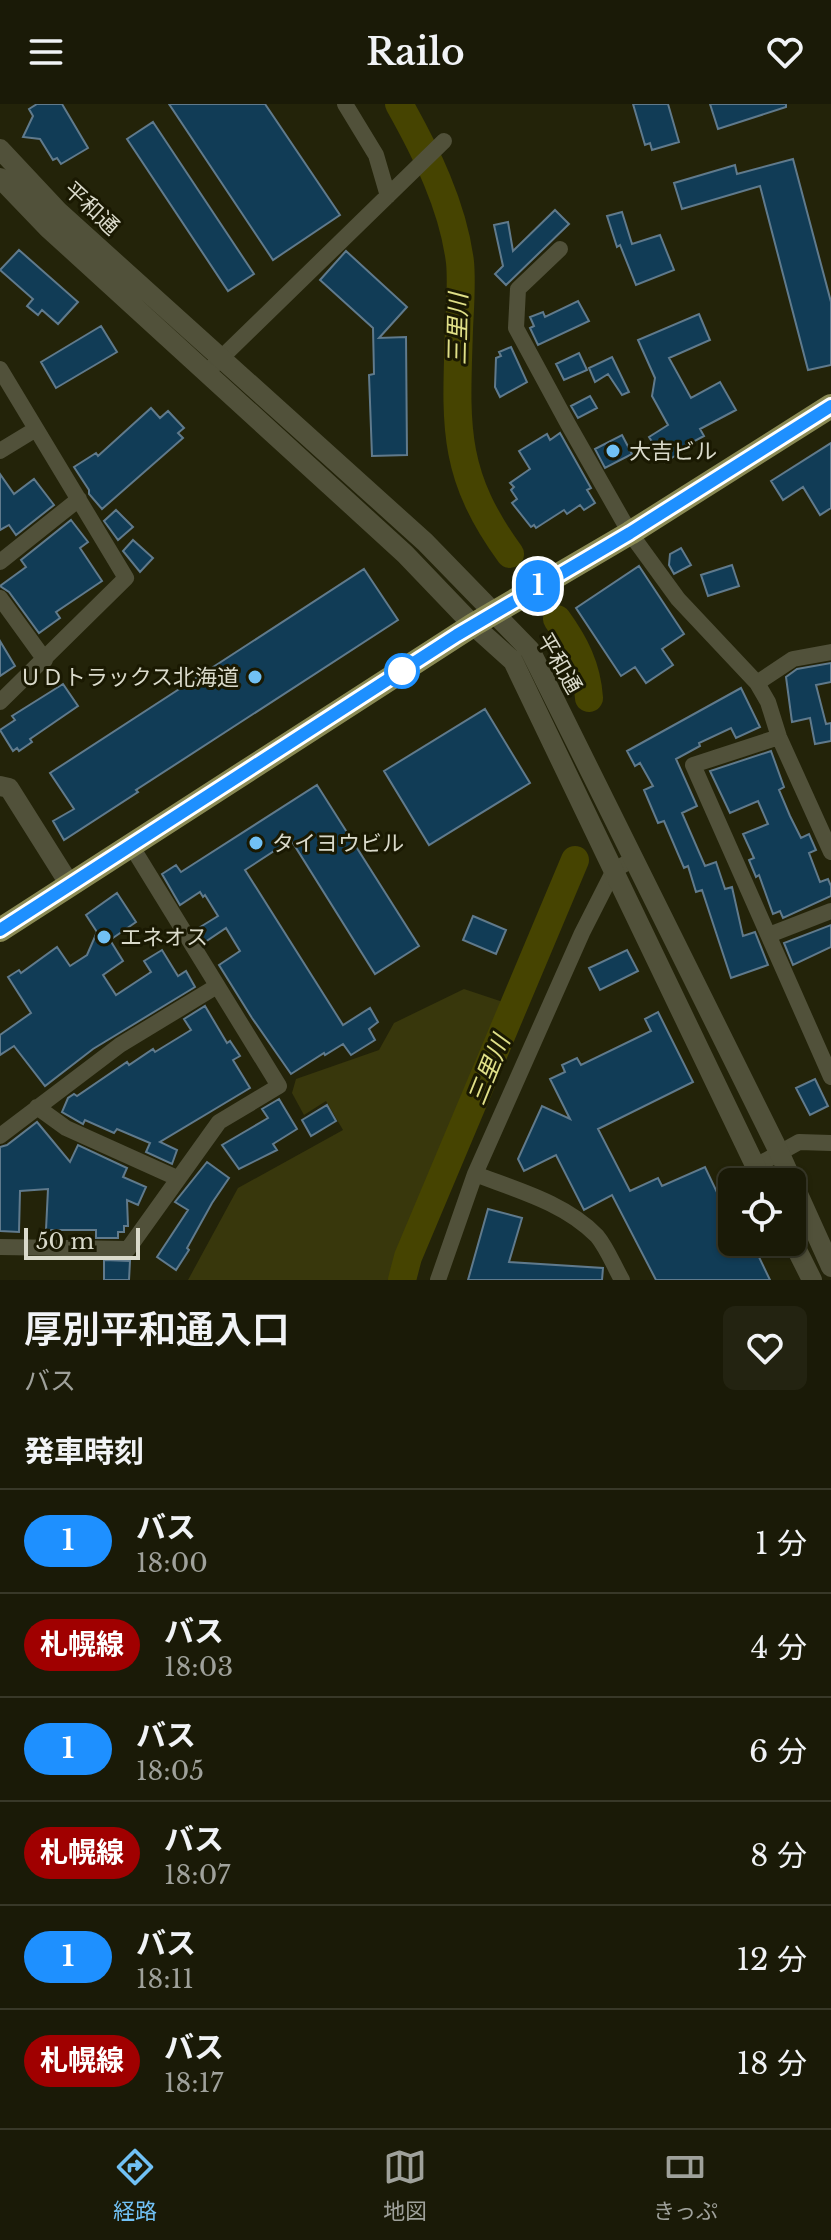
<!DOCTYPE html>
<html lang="ja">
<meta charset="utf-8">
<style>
:root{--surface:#1a1a07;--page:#232311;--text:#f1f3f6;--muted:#9fa19b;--line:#383828;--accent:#71c1f5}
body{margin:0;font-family:"Libre Baskerville","Noto Sans JP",serif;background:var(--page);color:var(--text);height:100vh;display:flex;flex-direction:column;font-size:30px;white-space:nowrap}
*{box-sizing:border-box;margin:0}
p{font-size:26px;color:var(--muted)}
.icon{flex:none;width:44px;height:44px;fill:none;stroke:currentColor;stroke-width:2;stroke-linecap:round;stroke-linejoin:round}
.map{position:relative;height:1176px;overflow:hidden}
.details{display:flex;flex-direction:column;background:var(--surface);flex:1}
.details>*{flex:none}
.badge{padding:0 16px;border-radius:26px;font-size:28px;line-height:52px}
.fabs{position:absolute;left:718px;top:1064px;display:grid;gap:16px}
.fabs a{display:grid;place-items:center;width:88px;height:88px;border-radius:12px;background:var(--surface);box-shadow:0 2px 6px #0004,0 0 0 2px var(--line);font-size:40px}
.scale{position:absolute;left:24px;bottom:20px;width:116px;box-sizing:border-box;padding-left:8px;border:4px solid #dadacb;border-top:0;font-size:22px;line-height:28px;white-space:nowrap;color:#dadacb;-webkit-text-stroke:6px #1a1902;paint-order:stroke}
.map>.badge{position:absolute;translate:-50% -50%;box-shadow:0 0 0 4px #fff}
h2{padding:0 24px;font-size:30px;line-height:72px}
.round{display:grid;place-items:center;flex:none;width:84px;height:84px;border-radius:12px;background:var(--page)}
.overview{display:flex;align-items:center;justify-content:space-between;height:136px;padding:0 24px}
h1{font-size:38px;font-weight:600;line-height:60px}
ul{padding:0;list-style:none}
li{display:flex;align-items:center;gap:24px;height:104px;padding:0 24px;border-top:2px solid var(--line)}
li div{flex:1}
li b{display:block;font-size:30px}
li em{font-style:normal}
li .badge{min-width:88px;font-weight:700;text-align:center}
header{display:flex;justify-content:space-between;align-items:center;height:104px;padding:0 24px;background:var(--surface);font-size:36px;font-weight:600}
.menu{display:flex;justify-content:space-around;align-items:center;height:112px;border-top:2px solid var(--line);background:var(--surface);font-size:22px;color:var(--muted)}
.menu a{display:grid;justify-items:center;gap:4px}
.menu .on{color:var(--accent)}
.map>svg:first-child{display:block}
</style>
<header><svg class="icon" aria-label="menu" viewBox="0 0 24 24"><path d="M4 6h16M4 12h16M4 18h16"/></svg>Railo<svg class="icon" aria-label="heart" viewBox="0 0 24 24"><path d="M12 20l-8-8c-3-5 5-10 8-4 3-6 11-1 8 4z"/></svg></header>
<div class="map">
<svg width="831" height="1176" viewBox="0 0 831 1176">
<rect width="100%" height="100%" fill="#232309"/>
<path fill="#38370c" d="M464,885L509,900L404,1176H188L238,1084L343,1026L326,997L304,1011L292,989L296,975L379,946L394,919Z"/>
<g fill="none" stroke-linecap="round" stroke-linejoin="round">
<path stroke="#464401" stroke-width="28" d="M399,0C426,48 453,102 460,158C462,179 460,203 459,225C456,320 451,369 510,450
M557,515C575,540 587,563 589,594
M402,1176L408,1153L575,756"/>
</g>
<path fill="#113c56" stroke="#607a8c" stroke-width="2" d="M37,0H62L88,44L61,60L57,54L53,56L40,35L23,33L33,12L29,5Z
M169,0H265L340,111L273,156Z
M633,0H668L679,38L652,46L650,39L645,41Z
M710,0H786V3L718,25Z
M153,18L254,170L228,187L127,35Z
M793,55L831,198V261L808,266L760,82L682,105L674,79L735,61L737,70Z
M555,106L569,120L506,181L495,170L503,162L494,121L508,118L513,147Z
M622,108L632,140L660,131L674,166L636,181L620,141L617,143L607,112Z
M19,146L78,198L58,220L42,206L38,211L27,202L33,195L0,166Z
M346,147L407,203L379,234L406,233L407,351L372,352L369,271L374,270L373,224L320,176Z
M578,197L589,217L538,241L530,224L534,222L530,213L543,208L545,213Z
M699,210L710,236L669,254L691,294L720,278L736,306L700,325L704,332L681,344L683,347L665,358L649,333L668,321L652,292L655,274L638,236Z
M101,222L117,248L56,284L41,258Z
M511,243L527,278L500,293L495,283L496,254L501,252L499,248Z
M579,249L587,266L564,276L556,260Z
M612,253L629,288L622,291L608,270L595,278L589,264Z
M590,292L597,304L578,314L571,302Z
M151,304L160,314L168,307L184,324L178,329L183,334L102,405L89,390V386L74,363L96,349L98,352Z
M560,329L591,384L587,386L595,399L584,406L580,401L567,410L564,406L536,424L534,421L531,423L512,399L517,395L511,386L514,383L510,379L530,365L519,347L547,330L550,336Z
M622,331L632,350L605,364L595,345Z
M831,339V404L820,411L803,383L783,396L771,377Z
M0,370L14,390L34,375L54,401L16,431L9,421L0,426Z
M116,406L133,423L118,436L104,417Z
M71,416L88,438L80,444L102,477L56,508L60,514L39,529L9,488L0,482L26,463L21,456Z
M133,436L153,454L140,468L123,447Z
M681,444L691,461L674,470L669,461L670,450Z
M732,461L739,482L708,492L701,471Z
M639,462L684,530L662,545L673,561L646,579L635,563L621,572L576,504Z
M364,465L398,516L136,686L138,688L64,736L53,717L74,705L50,669Z
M0,537L15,562L0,572Z
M831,559V578L816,581L826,620L831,619V637L815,640L810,614L792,618L786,573L797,565Z
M63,580L78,602L30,635L32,638L19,647L17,644L13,647L0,626L15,616L12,612Z
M741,584L760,623L736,634L731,624L699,639L700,642L676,655L697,702L682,709L705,762L716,758L725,785L732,783L743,832L755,828L768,861L731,874L702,786L696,788L688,762L684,764L664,717L658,719L644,686L653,682L640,659L635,662L627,647Z
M485,605L530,679L429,741L384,667Z
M771,647L784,683L779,686L790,712L801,734L809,730L816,746L809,749L820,778L828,775L831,782V792L783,814L780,807L773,810L759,771L756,773L749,756L754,754L743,730L768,720L758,697L730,709L710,667Z
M317,681L419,842L375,870L291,736L245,766L343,921L370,904L378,918L369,925L375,936L351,951L343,940L325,951L324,949L291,970L252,914L219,861L240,847L226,824L205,838L197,825L218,812L205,791L203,793L200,788L180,801L162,770L176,761L181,768Z
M117,789L136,818L110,836L123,857L103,871L116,891L151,868L144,857L162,846L178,872L186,867L195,883L93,945L45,982L14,942L0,951V931L31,909L8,873L19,866L21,869L57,843L70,862L87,851L97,828L86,811Z
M473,812L506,826L496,850L463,836Z
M831,821V843L793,861L784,839Z
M627,846L638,867L600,886L589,864Z
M205,902L227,939L230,937L240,952L233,956L250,984L160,1038L177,1046L172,1060L146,1048L150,1039L117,1025L114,1029L85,1016L83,1020L62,1008L68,994L74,990L77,992L127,958L129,961L153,945L155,948L191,926L184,915Z
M658,908L693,978L598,1025L630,1087L658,1074L662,1082L705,1063L722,1099L732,1094V1138H761L765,1147L758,1151L770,1176H656L612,1091L584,1106L556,1051L524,1067L518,1055L542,1002L570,1015L550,975L565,968L562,961L577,954L581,961L651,927L645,915Z
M815,975L828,1002L810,1011L796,984Z
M279,995L297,1025L273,1040L277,1046L239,1065L222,1041L268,1014L262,1005Z
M327,1001L336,1017L311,1032L302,1016Z
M37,1018L70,1058L78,1041L127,1064L123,1073L146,1083L138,1101L127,1096L128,1122H124V1128H118V1134H96V1126H46L48,1085L20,1087L19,1128L0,1127V1043L7,1041Z
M207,1058L229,1074L212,1099L187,1144L189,1146L176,1166L157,1153L188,1106L175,1098Z
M488,1105L522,1114L509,1158L603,1164L602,1176H468Z
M104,1156L130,1157L129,1176H104Z"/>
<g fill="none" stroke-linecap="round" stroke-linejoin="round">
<path stroke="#51513a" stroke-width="16" d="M345,0L376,51L388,92
M560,145L518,185L516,224L568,320L630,429L678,495L757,579L768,598L779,633L831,748
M213,262L444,37
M0,265L126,474L0,598
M0,347L36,325
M0,458L79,395
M0,494L45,556
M757,579L793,555L831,548
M779,633L693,661L831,973
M769,831L831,807
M37,1003L66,1024L177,1074
M0,1032L120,941L217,882
M756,1062L799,1038L831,1039
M475,1070C517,1086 565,1099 597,1132C607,1144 614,1162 622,1176
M0,1143L128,1145L219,1018L279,982L132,743
M438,1176L475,1070L582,829L614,766L634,755"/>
<path stroke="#51513a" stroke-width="20" d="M0,45L59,108L425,438L530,546L780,1050L831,1163
M0,74L48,124L405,450L473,521L513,557L763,1078
M0,682L9,684L70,781
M792,1136L812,1176"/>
<path stroke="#8a8a54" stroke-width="24" d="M0,826L473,521L630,429L831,302"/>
</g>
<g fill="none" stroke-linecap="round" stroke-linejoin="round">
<defs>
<path id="line" d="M0,826L457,531L630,429L831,302"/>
</defs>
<use href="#line" stroke="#fff" stroke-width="18"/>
<use href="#line" stroke="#1e90ff" stroke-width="12"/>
</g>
<g fill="#71c1f5" stroke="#1a1902" stroke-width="3">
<circle cx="613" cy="347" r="8"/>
<circle cx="255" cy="573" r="8"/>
<circle cx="256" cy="739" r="8"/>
<circle cx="104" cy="833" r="8"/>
</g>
<circle fill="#fff" stroke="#1e90ff" stroke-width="4" cx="402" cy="567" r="16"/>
<g text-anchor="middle" stroke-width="6" stroke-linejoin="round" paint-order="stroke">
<g font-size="22" fill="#dadacb" stroke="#1a1902">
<text transform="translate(92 104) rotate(43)" y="8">平和通</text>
<text transform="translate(560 559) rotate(60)" y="8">平和通</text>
</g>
<g font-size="22" fill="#dadacb" stroke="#1a1902" text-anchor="start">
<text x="629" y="355">大吉ビル</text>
<text x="239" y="581" text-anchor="end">ＵＤトラックス北海道</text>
<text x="272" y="747">タイヨウビル</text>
<text x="120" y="841">エネオス</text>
</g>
<g font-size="24" font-style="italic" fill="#e0e088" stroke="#1a1902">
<text transform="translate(458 225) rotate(-89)" y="8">三里川</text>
<text transform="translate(489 966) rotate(-68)" y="8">三里川</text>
</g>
</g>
</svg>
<div class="fabs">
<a><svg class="icon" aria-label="locate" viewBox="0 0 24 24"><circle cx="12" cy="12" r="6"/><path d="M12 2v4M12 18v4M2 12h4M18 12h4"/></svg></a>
</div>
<div class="scale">50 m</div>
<b class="badge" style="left:538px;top:482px;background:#1e90ff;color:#fff">1</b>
</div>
<section class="details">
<div class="overview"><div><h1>厚別平和通入口</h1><p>バス</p></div><a class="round"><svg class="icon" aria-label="heart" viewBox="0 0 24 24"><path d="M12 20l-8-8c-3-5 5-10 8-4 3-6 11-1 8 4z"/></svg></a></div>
<h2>発車時刻</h2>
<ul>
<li><span class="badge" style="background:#1e90ff;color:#fff">1</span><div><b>バス</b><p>18:00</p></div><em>1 分</em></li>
<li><span class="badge" style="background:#a00000;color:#fff">札幌線</span><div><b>バス</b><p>18:03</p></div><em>4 分</em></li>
<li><span class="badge" style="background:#1e90ff;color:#fff">1</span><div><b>バス</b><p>18:05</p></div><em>6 分</em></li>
<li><span class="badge" style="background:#a00000;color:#fff">札幌線</span><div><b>バス</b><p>18:07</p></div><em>8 分</em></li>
<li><span class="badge" style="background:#1e90ff;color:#fff">1</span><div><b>バス</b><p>18:11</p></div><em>12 分</em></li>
<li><span class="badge" style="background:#a00000;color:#fff">札幌線</span><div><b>バス</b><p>18:17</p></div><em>18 分</em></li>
</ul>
</section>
<nav class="menu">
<a class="on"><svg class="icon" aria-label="directions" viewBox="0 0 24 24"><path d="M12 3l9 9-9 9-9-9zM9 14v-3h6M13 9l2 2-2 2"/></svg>経路</a>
<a><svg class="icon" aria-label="map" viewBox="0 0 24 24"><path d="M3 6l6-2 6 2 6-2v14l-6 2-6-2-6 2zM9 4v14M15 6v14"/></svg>地図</a>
<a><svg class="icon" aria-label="tickets" viewBox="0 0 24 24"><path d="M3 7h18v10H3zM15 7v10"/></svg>きっぷ</a>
</nav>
